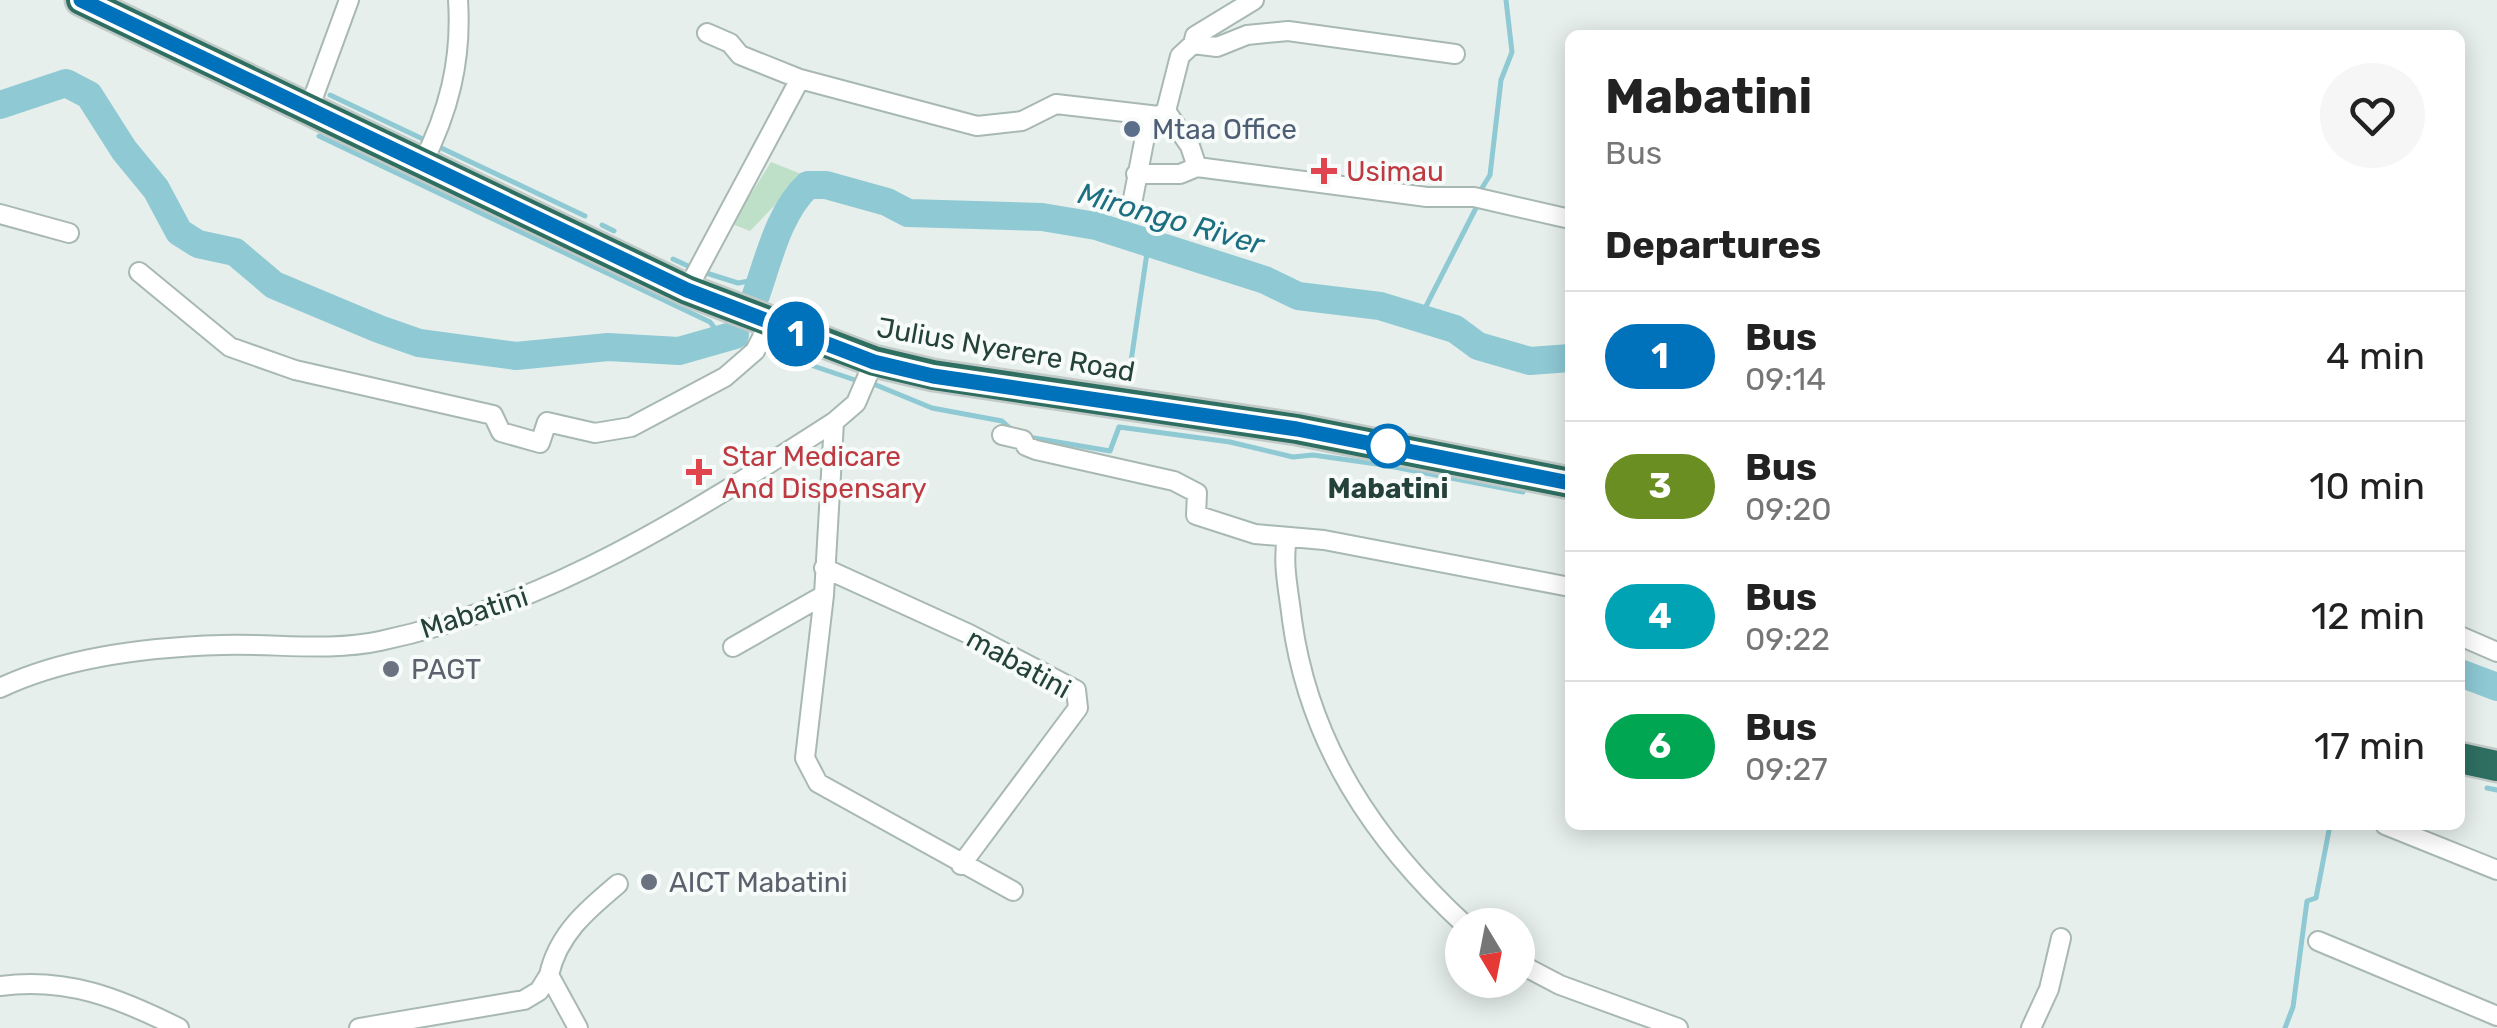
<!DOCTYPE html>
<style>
:root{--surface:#fff;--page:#f6f6f6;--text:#222;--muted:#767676;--line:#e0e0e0}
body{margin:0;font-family:Rubik,sans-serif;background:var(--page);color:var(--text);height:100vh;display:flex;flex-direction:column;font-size:38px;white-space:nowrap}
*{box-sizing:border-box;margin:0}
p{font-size:32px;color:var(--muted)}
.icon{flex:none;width:55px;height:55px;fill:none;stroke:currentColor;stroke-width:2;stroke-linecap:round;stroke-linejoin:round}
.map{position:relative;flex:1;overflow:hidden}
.drawer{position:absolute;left:1565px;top:30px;width:900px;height:800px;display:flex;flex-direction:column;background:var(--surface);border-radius:15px;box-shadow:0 5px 25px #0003}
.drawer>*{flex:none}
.badge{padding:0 20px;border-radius:32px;font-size:35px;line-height:65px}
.needle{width:65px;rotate:170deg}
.buttons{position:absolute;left:1445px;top:908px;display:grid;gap:20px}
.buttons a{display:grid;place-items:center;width:90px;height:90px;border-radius:50%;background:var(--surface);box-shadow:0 5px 25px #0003;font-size:50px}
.map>.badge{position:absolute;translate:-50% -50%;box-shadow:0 0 0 5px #fff}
h2{padding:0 40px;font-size:38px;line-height:90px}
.round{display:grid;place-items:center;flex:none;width:105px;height:105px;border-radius:52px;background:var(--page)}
.headline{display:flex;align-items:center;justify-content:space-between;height:170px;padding:0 40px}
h1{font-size:48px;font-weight:700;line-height:75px}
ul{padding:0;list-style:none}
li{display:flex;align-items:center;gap:30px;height:130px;padding:0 40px;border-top:2px solid var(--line)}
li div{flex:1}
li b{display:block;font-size:38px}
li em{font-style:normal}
li .badge{min-width:110px;font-weight:700;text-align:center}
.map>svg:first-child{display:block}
</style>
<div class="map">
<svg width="2497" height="1028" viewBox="0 0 2497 1028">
<rect width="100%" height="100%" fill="#e6efeb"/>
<path fill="#bfe0c8" d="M771,162L804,175L750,231L732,224Z"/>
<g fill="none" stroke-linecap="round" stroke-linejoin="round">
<path stroke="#8ec9d4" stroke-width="5" d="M330,95L427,141
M319,136L710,322L724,340
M437,146L585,216
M1482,188L1490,175L1501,80L1512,52L1506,0
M602,225L614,231
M673,259L688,266
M703,272L738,283L761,279
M1419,320L1477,206
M732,338L752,346
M763,349L855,380
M1129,375L1148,246
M876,385L932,408L1002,421L1013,431
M1119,427L1230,442L1293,457L1313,455L1384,465L1523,492
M1028,437L1110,451L1119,427
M2487,788L2497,790
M2285,1028L2293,1007L2307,901L2316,898L2330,825"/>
<path stroke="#8ec9d4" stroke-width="28" d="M0,105L66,83L89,95L124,150L156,189L179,232L198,244L235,252L274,285L379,329L419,343L516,356L608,347L679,351L735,335
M756,295C769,258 779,212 808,185H826L887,202L908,213L1042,217L1096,226L1265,280L1298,296L1380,306L1455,329L1478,346L1530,361L1570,358
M2460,673L2497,687"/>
<defs>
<path id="street" d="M707,33L730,43L740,55L800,79L977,126L1022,121L1056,104L1159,116L1166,111L1180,56L1193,44L1217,47L1247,35L1288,31L1455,54
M1193,44L1195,36L1254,0
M309,109L349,0
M1166,111L1190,146L1197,167L1427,197H1474L1570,219
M421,166C449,112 462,60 458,0
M1136,174H1180L1197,167
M1131,209L1149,116
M0,214L69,233
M139,272L230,347L295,370L493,415L501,432L540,443L547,422L595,433L631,427L725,377L755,351L769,324
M687,290L800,79
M834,422L824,595L805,758L818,783L1013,891
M1002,435L1023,440L1026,446L1036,450L1174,481L1197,493L1196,515L1255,534L1324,540L1570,587
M1287,537C1282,565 1289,592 1292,620C1309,744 1374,841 1465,925
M824,568L969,634L1076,690L1078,708L961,865
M2460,636L2497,652
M733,647L824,595
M0,688C65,657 150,647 222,645C273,643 329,652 380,641C550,605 691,514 834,422L856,403L874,361
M2385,825L2497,870
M2318,941L2497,1016
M1518,963L1560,985L1678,1028
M0,986C67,977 119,998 179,1028
M359,1028L524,1000L539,991L549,975
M578,1028L549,975C558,934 587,910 618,884
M2031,1028L2049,989L2061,938"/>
<path id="highway" d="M81,0L687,290L874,361L933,375L1297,429L1570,483
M2460,758L2497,766"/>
</defs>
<use href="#street" stroke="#a8b8b2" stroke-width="22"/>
<use href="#highway" stroke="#c2cac8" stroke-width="35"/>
<use href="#street" stroke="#fff" stroke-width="18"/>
<use href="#highway" stroke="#2f6f62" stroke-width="30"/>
</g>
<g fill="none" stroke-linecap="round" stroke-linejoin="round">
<defs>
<path id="line" d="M81,0L687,290L874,362L933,376L1297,429L1570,483"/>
</defs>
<use href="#line" stroke="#fff" stroke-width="22"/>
<use href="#line" stroke="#0072bc" stroke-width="15"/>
</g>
<circle fill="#5c6f8a" stroke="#f7fbf9" stroke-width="4" cx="1132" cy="129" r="10"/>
<g fill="#e0444e" stroke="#f7fbf9" stroke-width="4">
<path d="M1319 156h10v10h10v10h-10v10h-10v-10h-10v-10h10z"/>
<path d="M694 457h10v10h10v10h-10v10h-10v-10h-10v-10h10z"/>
</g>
<circle fill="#fff" stroke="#0072bc" stroke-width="5" cx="1388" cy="446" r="20"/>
<g fill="#6b7280" stroke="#f7fbf9" stroke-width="4">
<circle cx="391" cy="669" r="10"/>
<circle cx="649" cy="882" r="10"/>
</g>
<g text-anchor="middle" stroke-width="8" stroke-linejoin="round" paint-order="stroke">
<g font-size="28" fill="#4e5e75" stroke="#f7fbf9" text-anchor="start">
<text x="1152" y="139">Mtaa Office</text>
</g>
<g font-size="28" fill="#be3a42" stroke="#f7fbf9" text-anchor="start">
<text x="1346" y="181">Usimau</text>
<text x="722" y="466">Star Medicare<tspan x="722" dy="32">And Dispensary</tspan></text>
</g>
<g font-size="28" fill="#24423a" stroke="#f7fbf9">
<text transform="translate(1006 349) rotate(10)" y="10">Julius Nyerere Road</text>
<text transform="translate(474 612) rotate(-18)" y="10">Mabatini</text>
<text transform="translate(1019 663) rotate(29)" y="10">mabatini</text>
</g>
<g font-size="28" font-weight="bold" fill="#24423a" stroke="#f7fbf9">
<text x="1388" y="498">Mabatini</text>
</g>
<g font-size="28" fill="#5b616d" stroke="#f7fbf9" text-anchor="start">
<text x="411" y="679">PAGT</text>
<text x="669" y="892">AICT Mabatini</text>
</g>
<g font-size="30" font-style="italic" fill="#1c6f80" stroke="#f7fbf9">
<text transform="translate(1171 219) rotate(16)" y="10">Mirongo River</text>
</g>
</g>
</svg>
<div class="buttons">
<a><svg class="needle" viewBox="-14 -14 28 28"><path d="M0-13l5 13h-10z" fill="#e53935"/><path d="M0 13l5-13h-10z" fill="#767676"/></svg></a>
</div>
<b class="badge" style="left:796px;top:334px;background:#0072bc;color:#fff">1</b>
<section class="drawer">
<div class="headline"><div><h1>Mabatini</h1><p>Bus</p></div><a class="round"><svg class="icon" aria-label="heart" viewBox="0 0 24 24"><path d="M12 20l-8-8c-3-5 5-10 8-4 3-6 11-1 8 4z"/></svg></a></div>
<h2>Departures</h2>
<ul>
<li><span class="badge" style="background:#0072bc;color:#fff">1</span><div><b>Bus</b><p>09:14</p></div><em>4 min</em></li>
<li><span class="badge" style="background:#6b8e23;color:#fff">3</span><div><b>Bus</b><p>09:20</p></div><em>10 min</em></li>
<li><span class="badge" style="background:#00a3b4;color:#fff">4</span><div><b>Bus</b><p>09:22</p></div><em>12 min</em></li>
<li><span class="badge" style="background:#00a651;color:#fff">6</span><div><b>Bus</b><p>09:27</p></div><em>17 min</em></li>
</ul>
</section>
</div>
